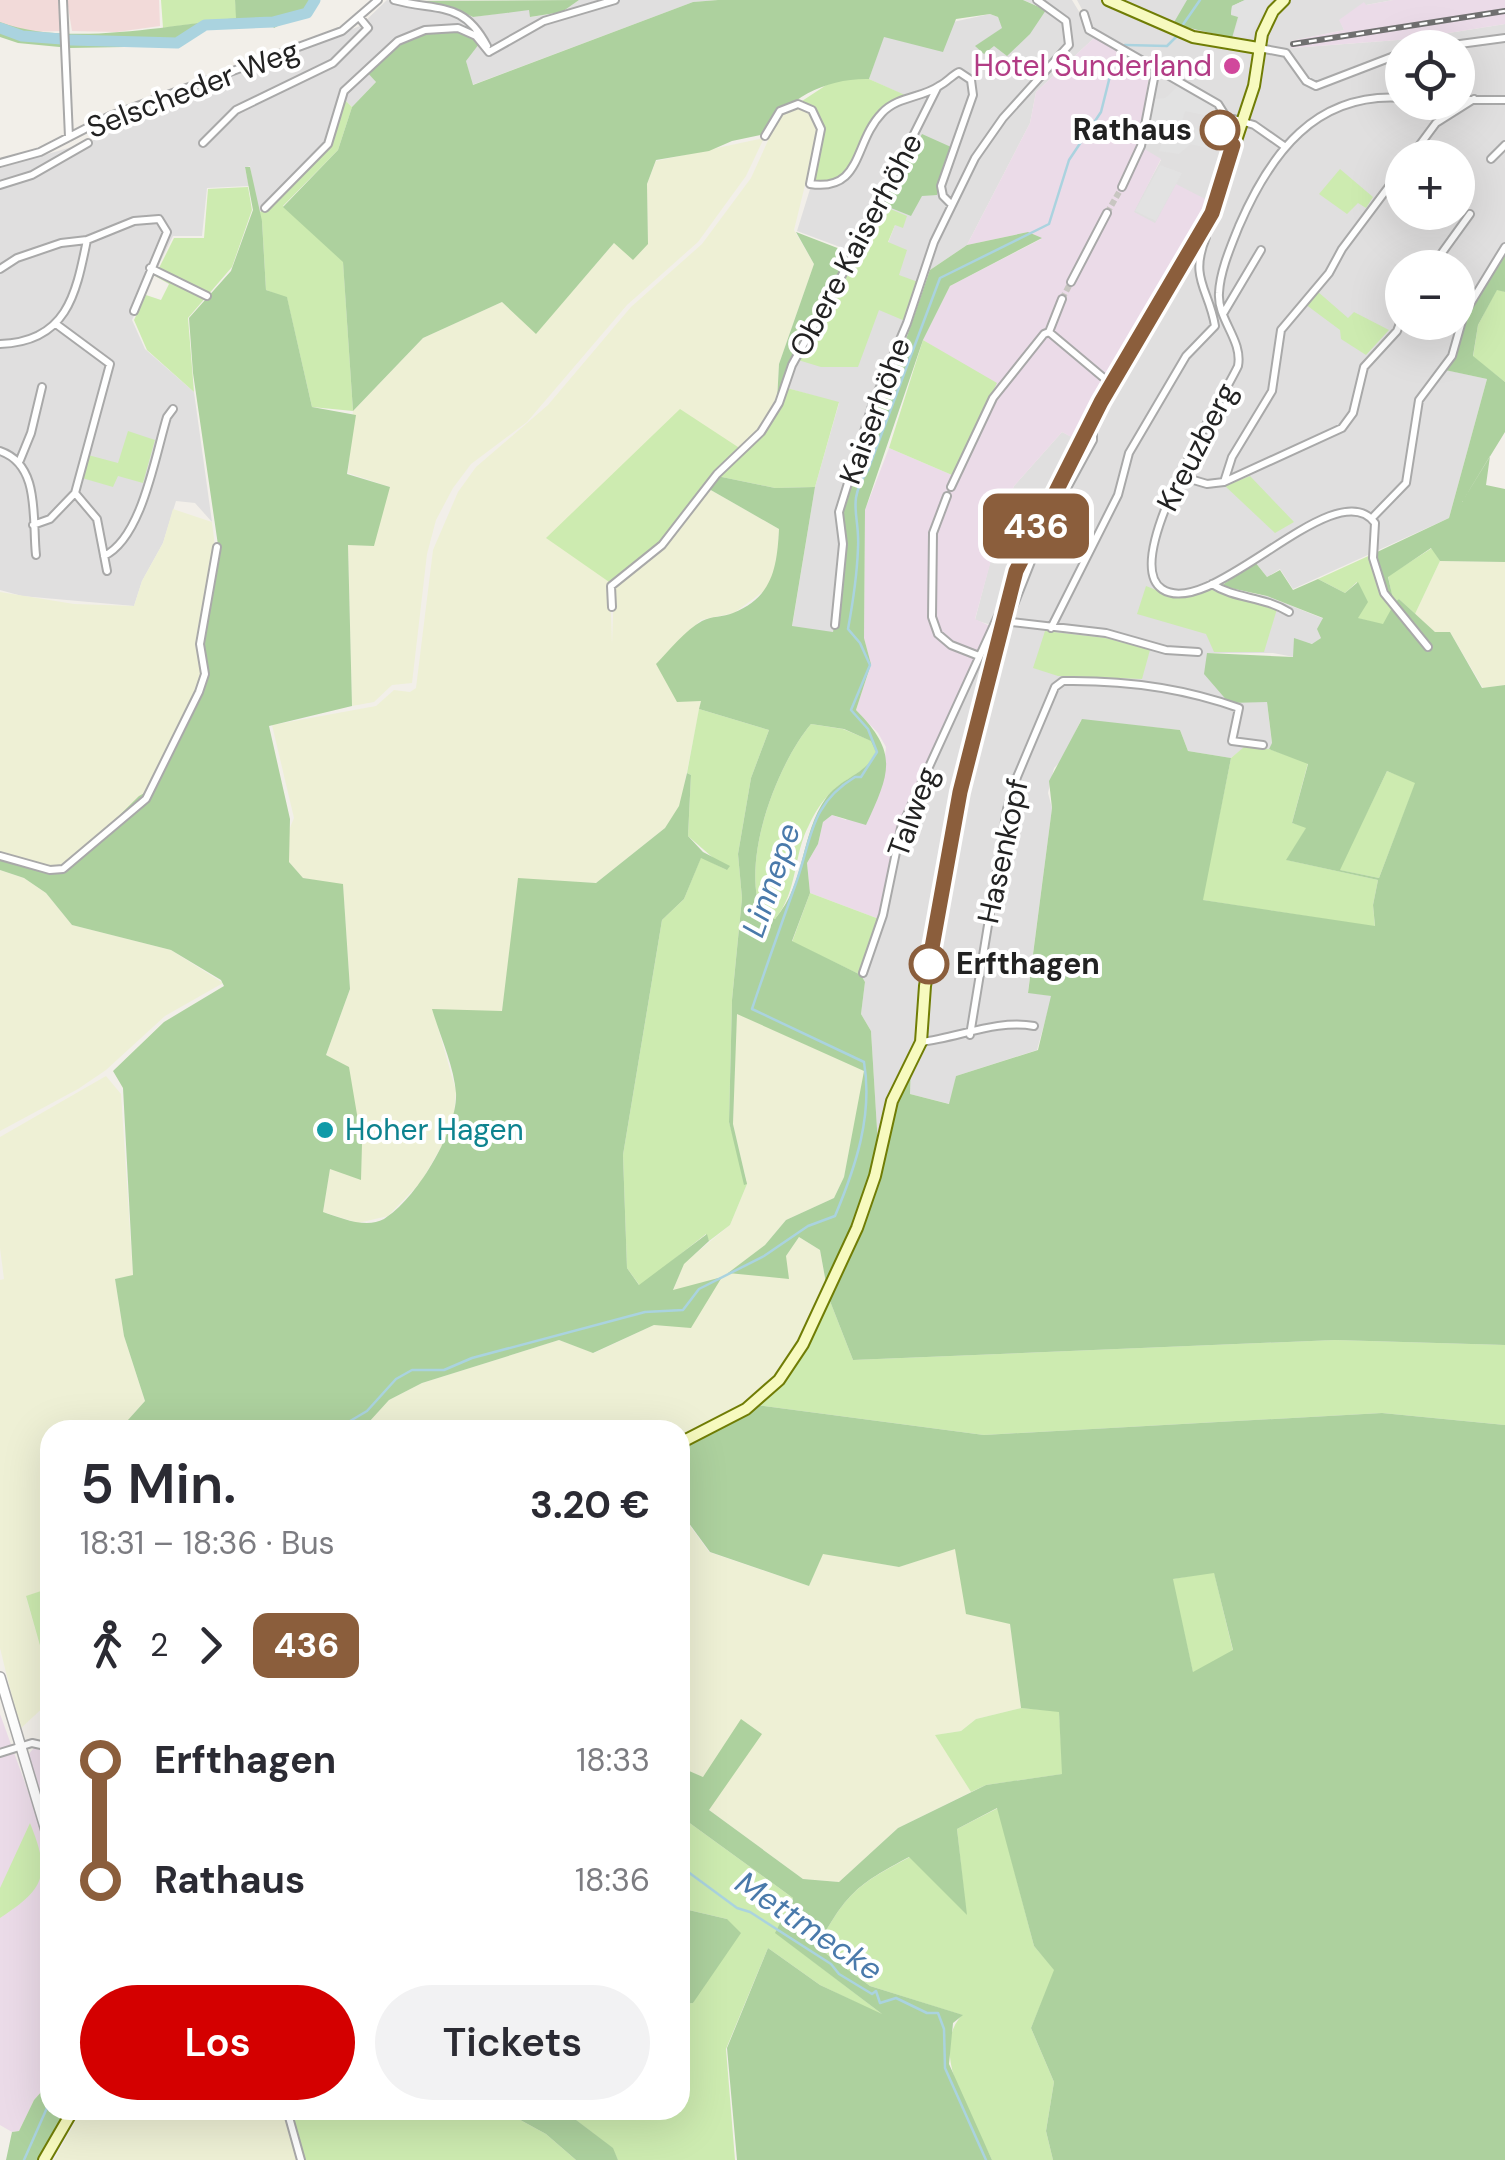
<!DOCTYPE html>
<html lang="de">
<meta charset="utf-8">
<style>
:root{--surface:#fff;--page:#f2f2f3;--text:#2b2b33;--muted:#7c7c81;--accent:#d40000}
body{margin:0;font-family:"DM Sans",sans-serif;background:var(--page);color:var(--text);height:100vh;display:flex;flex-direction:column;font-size:38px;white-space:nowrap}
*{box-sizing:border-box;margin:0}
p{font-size:32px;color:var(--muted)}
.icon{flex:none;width:55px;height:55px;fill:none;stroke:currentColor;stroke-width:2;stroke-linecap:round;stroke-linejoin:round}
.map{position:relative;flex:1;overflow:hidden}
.drawer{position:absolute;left:40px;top:1420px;width:650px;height:700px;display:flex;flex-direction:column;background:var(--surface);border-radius:30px;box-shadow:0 10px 40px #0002}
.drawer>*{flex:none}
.badge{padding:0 20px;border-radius:15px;font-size:35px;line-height:65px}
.controls{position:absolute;left:1385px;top:30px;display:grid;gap:20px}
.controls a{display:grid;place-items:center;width:90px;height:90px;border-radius:50%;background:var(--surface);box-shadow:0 10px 40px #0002;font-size:50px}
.map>.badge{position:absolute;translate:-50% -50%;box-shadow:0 0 0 5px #fff}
.legs{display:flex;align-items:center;gap:15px;height:110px;padding:0 40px;font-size:32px}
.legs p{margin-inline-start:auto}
.headline{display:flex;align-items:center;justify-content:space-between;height:170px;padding:0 40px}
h1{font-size:55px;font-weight:600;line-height:75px}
.button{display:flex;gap:20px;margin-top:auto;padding:20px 40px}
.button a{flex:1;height:115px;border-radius:60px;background:var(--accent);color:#fff;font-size:40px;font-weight:600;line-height:115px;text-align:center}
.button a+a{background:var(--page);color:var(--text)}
ul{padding:0 40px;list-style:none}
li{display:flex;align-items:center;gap:35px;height:120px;font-size:38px}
li i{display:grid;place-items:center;width:15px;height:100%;margin:0 12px;background:currentColor}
li i::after{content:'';width:25px;height:25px;margin:-12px;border:8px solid;border-radius:50%;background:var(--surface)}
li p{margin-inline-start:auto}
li:first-child i{background:linear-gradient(#0000 50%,currentColor 0)}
li:last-child i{background:linear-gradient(currentColor 50%,#0000 0)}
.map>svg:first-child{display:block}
</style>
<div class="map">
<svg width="1505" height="2160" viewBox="0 0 1505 2160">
<rect width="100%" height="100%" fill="#f2efe9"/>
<path fill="#e0dfdf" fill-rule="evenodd" d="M387,0L451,10L473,17L529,9L531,17L562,12L579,0H718L693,2L472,85L466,61L367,71L376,82L352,107L344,99L321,150L258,214L250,166L245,168L249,186L207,188L202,236H173L132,320L145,349L194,392L212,522L195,503L176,501L163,543L142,581L134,606L22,596L0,590V168L92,141L120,118L360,26Z
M1023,0H1072L1083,18L1084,31L1094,38L1036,92L1030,123L967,245L930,270L886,397L875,410L842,512L845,544L833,633L792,627L815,487L839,403L787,388L794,365L856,253L797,231L811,186L825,188L847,180L881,116L908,97L869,79L883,37L990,14L998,17L1003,29L993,45L1045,9ZM881,205L895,225L888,243L898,275L905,320L879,309L799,360Z
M1077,0H1393L1366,5L1340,20L1344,30L1291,41L1292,48L1411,39L1505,24V244L1469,307L1446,370L1487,379L1449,518L1293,589L1280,569L1267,577L1256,563L1222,582L1225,590L1267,596L1324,619L1321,638L1313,644L1294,639V657L1273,653H1207L1267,702L1272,744L1269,749L1245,747L1231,758L1188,751L1180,730L1081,720L1062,760L1054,768L1048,793L1052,808L1028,992L1052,996L1037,1050L956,1076L950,1104L910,1094L911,1071L878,1145L871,1031L861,1014L865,982L861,975L902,828L994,626L975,620L994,547L991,545L1014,486L1062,432L1082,442L1215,215L1241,129L1249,128L1275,143L1283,139L1237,113L1211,202L1155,224L1133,212L1161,160L1142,149L1159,66L1093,30ZM1402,48H1458V102H1402ZM1402,158H1458V212H1402ZM1402,268H1458V322H1402Z"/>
<path fill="#f2dad9" d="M0,0H60L64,31L26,32L0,22Z
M67,0H159L160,26L117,32L72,31Z"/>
<path fill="#ebdbe8" d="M1393,0H1505V24L1411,39L1291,48V41L1344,30L1339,20L1364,2L1366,5Z
M1094,38L1143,66L1149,76L1138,145L1161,159L1134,212L1155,223L1176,184L1211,202L1077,440L1062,432L1014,486L991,544L995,546L975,619L990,626L902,828L879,919L810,893L807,863L818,844L823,822L832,815L846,820L883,775L886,747L878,733L856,710L871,664L864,638L865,510L889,448L952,475L995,384L923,340L950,286L1041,239L1028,232L967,245L1030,123L1036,92Z
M0,1714L50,1852V2082L34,2100L19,2131L12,2132L0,2125Z
M34,1748L50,1753V1834L27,1756Z"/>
<path fill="#eef0d5" d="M799,107L813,112L820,124L794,230L814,264L779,364L777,401L763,427L610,586L612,644L614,590L670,538L709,489L779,529L777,570L764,591L734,613L701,620L656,664L701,701L680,806L665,828L596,883L519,879L502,1012L433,1010L456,1091L453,1126L421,1182L388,1216L358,1223L323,1212L330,1168L360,1179L326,1055L350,989L343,885L303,878L289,862V830L294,818L272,725L376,706L394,690L410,692L416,688L433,550L458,492L476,467L548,405L631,307L702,244L751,178L781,112Z
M764,138L746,176L698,242L627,305L527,422L471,464L453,488L436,520L427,554L412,683L392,685L374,702L352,706L348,544L390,487L348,473L353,411L423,338L502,302L536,333L615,242L648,244L647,184L656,161Z
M173,509L212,522L215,547L203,674L150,788L63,868L51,869L0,855V592L74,604L134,606L142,581L163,543Z
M1440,561L1505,562V685L1483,688L1450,632H1435L1415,614Z
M0,870L24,878L46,893L72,925L171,950L223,983L165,1016L106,1070L78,1089L0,1131Z
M736,1013L865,1071L844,1177L834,1198L786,1220L765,1245L729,1273L786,1256L799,1237L820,1250L826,1283L804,1334L775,1379L746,1406L680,1440V1430H375L370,1421L389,1400L422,1383L559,1340L594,1353L654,1325L721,1278L673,1291L684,1263L730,1225L747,1184L733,1124Z
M106,1076L121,1094L133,1276L115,1279L124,1336L145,1401L119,1430H50V1588L26,1597L50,1681L48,1703L20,1729L0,1648V1280L4,1279L0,1248V1137Z
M680,1512L709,1552L809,1586L823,1553L899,1567L955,1548L1010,1623L1021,1708L976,1719L961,1731L936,1735L971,1792L898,1828L839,1882L803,1879L709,1810L702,1777L680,1767Z
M82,2110H283L297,2160H54Z"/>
<path fill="#cdebb0" d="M161,0H235L237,18L163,28Z
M837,78L869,79L905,95C868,111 866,154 839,181L812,183L822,121L816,111L799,103Z
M343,98L352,107L338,150L283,206L343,261L353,411L312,407L287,298L266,290L262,221L257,215L328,146Z
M1340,169L1373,197L1366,208L1358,203L1347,214L1319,194Z
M248,187L252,210L232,267L188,318L194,392L147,350L134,320L146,295L161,300L169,284L155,276L174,238H204L208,189Z
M881,205L907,216L903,228L895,225L888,242L907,250L899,275L918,282L905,321L879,310L858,367H821L798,360L855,261Z
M1497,289L1505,292V382L1473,357L1478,325Z
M1317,291L1348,318L1354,312L1389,330L1366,355L1341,339L1340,330L1305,304Z
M923,340L997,383L952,475L889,448Z
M787,388L839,402L815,487L775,488L717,476L762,434Z
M680,409L741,449L671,533L612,584L546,538Z
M128,431L155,440L143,483L118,476L113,487L82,478L88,455L118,463Z
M1250,476L1294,522L1275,533L1225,486Z
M1432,548L1440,561L1415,614L1399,599L1383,625L1357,618V582L1345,593L1318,579L1375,553L1393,600L1388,576Z
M1146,586L1174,597L1211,589C1231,601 1256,597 1277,609L1264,652H1214L1206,634L1137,614Z
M1045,631L1106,638L1150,650L1142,679L1058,676L1033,668Z
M699,709L769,730L751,778L738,854L742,898L732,1000L729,1122L747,1184L730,1225L709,1241L706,1234L640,1286L627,1268L623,1155L662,920L684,899L701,857L727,870L688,836L691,775L687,773Z
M811,724L843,729L872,741L876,752C867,773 846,777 831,792C822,801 814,814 809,825C793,855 798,892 775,919L762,915C740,862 776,766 811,724Z
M1244,747L1269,749L1308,763L1292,823L1307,827L1287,860L1378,880L1373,905L1375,927L1202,900L1231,758Z
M1387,771L1416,782L1379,878L1339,870Z
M810,893L879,919L861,975L792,942Z
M828,1296L853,1360L1335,1340L1505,1345V1425L1382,1413L984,1435L756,1405L769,1394Z
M1214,1572L1233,1651L1193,1673L1172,1579Z
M50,1588V1681L26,1596Z
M1021,1708L1059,1711L1063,1774L986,1785L971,1792L935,1735L961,1731L976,1719Z
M998,1808L1034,1946L1055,1970L1031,2028L1054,2082L1046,2131L1053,2160H992C975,2121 927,2053 962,2015L870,1986L817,1947C846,1894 856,1885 910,1857L966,1913L957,1829Z
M680,1816L793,1898L776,1933L886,2017L820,1985L768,1948L726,2049L735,2160H618L612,2148L563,2110H680V2004L693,2003L727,1919L680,1908Z
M30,1823C50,1873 47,1888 0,1918V1888Z
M289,2110H502L546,2134L576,2160H303Z"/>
<path fill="#add19e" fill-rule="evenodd" d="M235,0H314L308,10L274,28L271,24L207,28L179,46L70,48L18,43L0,37V22C65,47 167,26 236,18Z
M579,0L562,12L530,17L529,10L473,17L451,7L402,1Z
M718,0H1023L1046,10L1030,34L1007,56L994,46L984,54L975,46L1002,28L998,17L990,14L956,19L943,52L884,37L869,79C826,78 787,98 765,134L732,141L709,151L656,160L647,184L648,244L633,260L614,243L536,334L502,302L423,338L353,411L343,262L283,207L338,150L352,107L376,82L366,71C393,48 448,5 479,44L466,61L473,85L693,2Z
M1187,0H1245L1232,6L1231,15L1238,17L1232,38L1173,24Z
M922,134L951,147L937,195L922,196L911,216L881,204Z
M245,167H250L262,221L266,290L287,297L312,407L356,415L347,474L390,487L374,546L348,545L352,706L269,726L290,819L289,862L303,878L343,884L350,989L326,1055L349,1067L362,1144L361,1180L330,1169L323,1212C341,1218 366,1229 384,1219C416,1200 458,1130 456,1093C454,1066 440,1036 432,1009L502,1011L518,878L596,883L665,828L679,806L687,773L691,775L688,836L703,852L730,866L727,870L701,858L684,899L662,920L623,1155L627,1268L639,1285L707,1234L709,1241L684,1264L673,1290L722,1277L691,1328L654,1325L593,1353L559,1340L422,1383L389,1400L369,1422L373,1430H119L145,1401L124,1336L115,1279L133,1275L123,1088L113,1071L164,1022L224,986L221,980L171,950L72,925L46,893L24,878L0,870V858L63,871L139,796L157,786L201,692L203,644L218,545L193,373L189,318L231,271L253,210Z
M796,232L853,254L777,401L779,364L814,264Z
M1028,232L1042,238L950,286L923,340L865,510L864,638L871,664L856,710C899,753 890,773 866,825L832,815L823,822L818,844L807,863L810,893L792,941L861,975L865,982L861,1014L871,1031L878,1145L857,1216L826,1283L820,1250L799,1237L786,1256L789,1279L728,1273L765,1245L786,1220L834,1198L844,1177L864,1071L737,1014L733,1124L747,1184L744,1185L729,1122L732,1000L742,898L738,854L751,778L769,730L699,709L701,701L677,702L656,664C669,651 685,630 702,621C711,616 724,617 733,613C773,597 777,567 779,529L709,489L717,476L775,488L815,487L792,626L833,632L846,544L842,512L875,410L886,397L930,270L967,245ZM811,724L844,729L871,741L876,752C866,775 840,778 826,798C800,835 806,883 775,919L762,915C740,862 776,766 811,724Z
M1505,248V292L1497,290L1478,325L1473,356L1505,382V432L1462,502L1490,456L1486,485L1505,489V562L1440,561L1431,548L1388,577L1394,603L1399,599L1435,632H1450L1482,688L1505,685V1345L1335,1340L853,1360L828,1296L911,1068L910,1094L949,1104L956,1076L1038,1050L1051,996L1028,993L1052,808L1049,781L1082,719L1180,730L1188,751L1231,758L1203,900L1375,926L1373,905L1378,880L1286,860L1306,828L1292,823L1308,764L1269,749L1272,743L1267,702L1229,703L1204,674L1207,653L1293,657L1294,638L1312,644L1321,638L1317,629L1323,618L1267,596L1221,586L1255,562L1267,577L1280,570L1293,590L1318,579L1345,593L1358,582L1368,602L1358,618L1383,624L1394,604L1377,574L1375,553L1449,518L1487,379L1445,370L1470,304ZM1387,771L1415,783L1379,878L1340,870Z
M756,1405L984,1435L1382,1413L1505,1425V2160H1053L1046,2131L1054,2082L1031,2028L1054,1970L1034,1946L997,1808L957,1829L967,1915L909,1857C856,1885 846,1894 817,1947L870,1986L963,2015L953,2023L949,2064L992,2160H737L727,2048L768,1948L820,1985L882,2014L775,1933L793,1898L680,1816V1767L703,1777L741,1719L762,1734L709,1810L803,1879L839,1882L898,1828L986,1785L1062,1774L1059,1712L1021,1708L1010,1624L966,1614L955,1549L899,1567L823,1554L809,1586L710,1552L680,1511V1447ZM1214,1573L1233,1650L1193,1672L1173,1579Z
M680,1908L727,1919L741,1933L693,2003L680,2004Z
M50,2082V2110H67L38,2160H6L12,2132L19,2131L34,2100Z
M502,2110H563L613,2148L618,2160H576L546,2134Z"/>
<path fill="#e2e2e2" d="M1245,0H1272L1248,37L1233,38L1239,17L1231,14L1232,6Z
M1180,84L1216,107L1214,117L1185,111L1182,122L1206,133L1210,149L1191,144L1179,154L1159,151L1164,136L1149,119L1154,99L1165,98Z
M1160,165L1182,173L1156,221L1135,211Z"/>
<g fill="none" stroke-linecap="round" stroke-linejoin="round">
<path stroke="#aad3df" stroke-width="2.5" d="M1182,26L1200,0
M1125,45L1167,46L1176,37
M335,1430L367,1411L396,1379L412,1370H444L472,1358L645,1312L683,1310L699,1289L764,1256L808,1226L835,1216C856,1166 873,1115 864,1062L752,1009C766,967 781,925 796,883C812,839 809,805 855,777H861L877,752L868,729L851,710L870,665L860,643L848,629C853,602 857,576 858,548C860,514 846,503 868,470L940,278L1049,224L1069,160L1101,112L1113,64
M680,1866L737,1908L750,1912L831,1964L839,1974L872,1994L876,1991L880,2003L896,1998L927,2013H938L944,2029L945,2068L986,2160
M24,2160L50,2101"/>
<path stroke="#aad3df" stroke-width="11" d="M0,28L22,36L62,39
M71,40L177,43L205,25L273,22L307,13L315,0"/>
<path stroke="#c8c6c1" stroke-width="6" stroke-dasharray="6 3" stroke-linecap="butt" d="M1107,213L1122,187
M1062,299L1071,282"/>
<defs>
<path id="minor" d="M63,0L69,137
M394,0C438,12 463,0 487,46
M1084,14L1089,30L1218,104L1228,120
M1259,48L1286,53L1306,81L1316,86L1402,53
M1430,48L1505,38
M489,52L544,21L615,0
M1402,98C1315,92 1270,154 1239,226C1231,246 1220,271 1219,293C1217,319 1243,340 1238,366C1222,401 1119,560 1162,589C1211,622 1336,469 1375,523L1373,558L1384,593L1428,647
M1458,100H1505
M765,136L780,111L798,104L812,110L821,129L810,184C863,192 853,143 882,113C898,96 922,98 939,86C947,82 951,76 959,72L971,80L973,95L941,186L943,196L951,204
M203,143L236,110L333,63L368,28L359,17
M1233,145L1223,140V124L1234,119L1254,125L1284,146
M1410,158L1436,123L1474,99
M1491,159L1505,145
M0,163L40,152L110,116L342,31L378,0
M0,185L32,175L88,143
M1122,187L1141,146L1156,68
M265,208L328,144L344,91L398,41L425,30L458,28L476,36L489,52
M150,268L207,296
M1431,268L1470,214
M0,269L17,258L61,243L87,240L134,221L159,219L167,232L134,311
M1071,282L1107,213
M1223,314L1261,250
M1049,332L1111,384
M1049,332L1062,299
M0,344C67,342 76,294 87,240
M1093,422V440L1042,534L1011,612L1003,621L1106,633L1166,650L1198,652
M0,451C41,465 32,519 36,555
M20,460L31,433L42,387
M1180,476L1207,484L1224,482L1342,428L1353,413L1364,367L1397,331L1402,318
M1224,482L1232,457L1272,391L1281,330L1329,273L1342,249L1402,169
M951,487L993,398L1044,334L1049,332
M75,493L97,519L107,571
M947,496L933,533L932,617L938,634L951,645L979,656
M1372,518L1406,483L1419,400L1452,356L1464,314L1505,247
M33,525L50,519L75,493L110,364L56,324
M104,556C142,538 155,456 167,417L173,409
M1212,584C1235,599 1263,596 1289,612
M612,607L611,586L662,545L717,474L761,432L779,403L792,365L856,250L937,88
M835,625L843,544L839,512L872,406L907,323L934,242L975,158L1003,118L1069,45L1066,21L1037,0
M1051,628L1118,495L1129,453L1186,356L1215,326C1209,289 1189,279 1206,237L1202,231
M0,856L50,870L63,869L146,799L199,692L205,674L200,644L217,547
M863,973L883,915L901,828L998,616L1006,612
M970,1035L1007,809L1017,777L1055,687L1063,681C1124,680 1181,687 1239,708L1232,741L1263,745
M921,1042C958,1038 997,1019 1034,1026
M0,1753L32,1743L50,1747
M287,2110L301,2160"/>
<path id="tertiary" d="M0,1677L50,1844"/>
<path id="secondary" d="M1108,0L1193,37L1258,48
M680,1443L746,1409L779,1380L803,1344L857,1228L875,1176L892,1101L921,1042L925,986L960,793L1016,571L1101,402L1212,213L1254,86L1262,34L1273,11L1284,0
M44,2160L73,2110"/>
</defs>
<use href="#minor" stroke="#a9a9a9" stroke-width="10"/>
<use href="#tertiary" stroke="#a9a9a9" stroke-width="12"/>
<use href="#secondary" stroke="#707d05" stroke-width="14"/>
<use href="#minor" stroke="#fff" stroke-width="6"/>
<use href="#tertiary" stroke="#fff" stroke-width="9"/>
<use href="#secondary" stroke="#f7fabf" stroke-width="10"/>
<defs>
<path id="rail" d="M1293,44L1505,11"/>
</defs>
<use href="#rail" stroke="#707070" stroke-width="6"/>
<use href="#rail" stroke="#fff" stroke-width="2.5" stroke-dasharray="8" stroke-linecap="butt"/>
</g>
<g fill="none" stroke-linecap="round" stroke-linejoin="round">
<defs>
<path id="line-1" d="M929,964L960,792L1016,571L1101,402L1212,213L1233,145L1222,140L1220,130"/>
</defs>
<use href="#line-1" stroke="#fff" stroke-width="22"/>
<use href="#line-1" stroke="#8b5e3c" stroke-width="15"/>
</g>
<circle fill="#d1479c" stroke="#fff" stroke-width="4" cx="1232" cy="66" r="10"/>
<g fill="#fff" stroke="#8b5e3c" stroke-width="5">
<circle cx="1220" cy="130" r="18"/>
<circle cx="929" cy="964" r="18"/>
</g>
<circle fill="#0f9aa8" stroke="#fff" stroke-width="4" cx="325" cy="1130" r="10"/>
<g text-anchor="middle" stroke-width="8" stroke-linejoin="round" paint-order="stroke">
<g font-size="30" fill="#b23c85" stroke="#fff" text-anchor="end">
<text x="1212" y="76">Hotel Sunderland</text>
</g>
<g font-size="30" fill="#222" stroke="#fff">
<text transform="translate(193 89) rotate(-21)" y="10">Selscheder Weg</text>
<text transform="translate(856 245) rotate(-62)" y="10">Obere Kaiserhöhe</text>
<text transform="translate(875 411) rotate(-70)" y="10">Kaiserhöhe</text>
<text transform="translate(1197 447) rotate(-63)" y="10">Kreuzberg</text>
<text transform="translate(913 812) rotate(-70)" y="10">Talweg</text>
<text transform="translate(1003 851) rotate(-78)" y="10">Hasenkopf</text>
</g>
<g font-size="30" font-weight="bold" fill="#222" stroke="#fff" text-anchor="end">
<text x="1192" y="140">Rathaus</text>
<text x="956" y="974" text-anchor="start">Erfthagen</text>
</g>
<g font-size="30" fill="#0d838f" stroke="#fff" text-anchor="start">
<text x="345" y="1140">Hoher Hagen</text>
</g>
<g font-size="32" font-style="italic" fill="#4a7aab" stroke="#fff">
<text transform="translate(771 880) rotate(-71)" y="11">Linnepe</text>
<text transform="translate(809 1926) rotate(34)" y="11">Mettmecke</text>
</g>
</g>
</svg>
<div class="controls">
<a><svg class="icon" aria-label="locate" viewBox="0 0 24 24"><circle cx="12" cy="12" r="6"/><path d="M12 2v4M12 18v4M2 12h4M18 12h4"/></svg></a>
<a>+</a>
<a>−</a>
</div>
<b class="badge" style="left:1036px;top:526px;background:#8b5e3c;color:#fff">436</b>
<section class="drawer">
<div class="headline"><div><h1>5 Min.</h1><p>18:31 – 18:36 · Bus</p></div><b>3.20 €</b></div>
<div class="legs"><svg class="icon" aria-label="walk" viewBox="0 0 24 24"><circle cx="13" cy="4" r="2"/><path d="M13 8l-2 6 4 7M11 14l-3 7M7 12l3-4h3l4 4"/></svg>2<svg class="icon" aria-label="forward" viewBox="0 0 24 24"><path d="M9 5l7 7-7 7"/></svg><b class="badge" style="background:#8b5e3c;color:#fff">436</b></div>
<ul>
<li><i style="color:#8b5e3c"></i><b>Erfthagen</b><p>18:33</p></li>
<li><i style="color:#8b5e3c"></i><b>Rathaus</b><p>18:36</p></li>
</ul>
<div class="button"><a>Los</a><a>Tickets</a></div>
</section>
</div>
